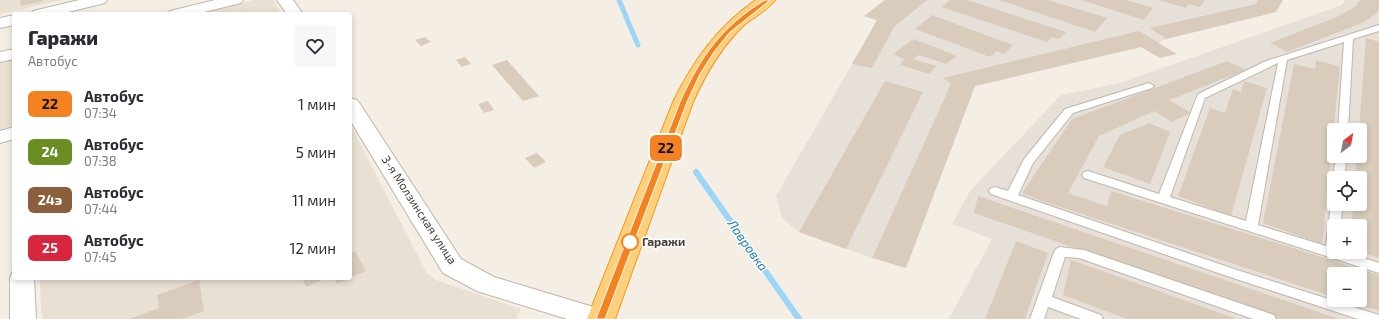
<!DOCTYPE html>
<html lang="ru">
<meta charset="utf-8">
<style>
:root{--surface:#fff;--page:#f7f7f7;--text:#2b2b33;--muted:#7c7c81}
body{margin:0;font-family:"Exo 2",sans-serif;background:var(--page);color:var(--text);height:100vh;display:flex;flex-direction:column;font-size:15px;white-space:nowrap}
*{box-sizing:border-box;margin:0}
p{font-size:13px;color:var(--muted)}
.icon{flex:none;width:22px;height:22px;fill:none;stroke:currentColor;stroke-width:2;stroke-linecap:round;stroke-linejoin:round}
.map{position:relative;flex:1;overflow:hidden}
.side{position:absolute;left:12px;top:12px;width:340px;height:268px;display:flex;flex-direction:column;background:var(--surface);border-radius:4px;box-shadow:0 2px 6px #0003}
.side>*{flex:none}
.badge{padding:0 8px;border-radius:6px;font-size:14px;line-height:26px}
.needle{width:26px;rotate:32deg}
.tools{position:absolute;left:1327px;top:123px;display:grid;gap:8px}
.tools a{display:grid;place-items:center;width:40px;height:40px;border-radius:4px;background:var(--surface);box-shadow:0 2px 6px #0003;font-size:20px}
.map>.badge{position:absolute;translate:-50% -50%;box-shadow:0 0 0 2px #fff}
.round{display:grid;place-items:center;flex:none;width:42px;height:42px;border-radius:4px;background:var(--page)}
.summary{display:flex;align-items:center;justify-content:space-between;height:68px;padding:0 16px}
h1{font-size:19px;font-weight:800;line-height:30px}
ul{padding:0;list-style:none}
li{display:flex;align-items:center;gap:12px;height:48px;padding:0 16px}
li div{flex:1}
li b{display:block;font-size:15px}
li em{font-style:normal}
li .badge{min-width:44px;font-weight:700;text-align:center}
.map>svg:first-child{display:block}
</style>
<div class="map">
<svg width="1379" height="319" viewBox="0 0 1379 319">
<rect width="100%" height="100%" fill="#f4eee4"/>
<path fill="#e8e0d2" d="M0,0H62L0,14Z
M254,0H273L282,14H197Z
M14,58V126L0,131V61Z
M350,124L426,272L436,280L521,309L516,319H43L41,310L40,278H350Z"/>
<path fill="#e6e0d9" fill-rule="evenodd" d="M885,0H1283L1276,12L1166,39L1158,43L975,86L906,268L872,258L799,232L782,218L776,196L877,21L864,16Z
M1345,0H1379V319H949L992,239L952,224L970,191L1061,95L1120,83L1342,5ZM1334,130H1360V156H1334ZM1334,178H1360V204H1334ZM1334,226H1360V252H1334ZM1334,274H1360V300H1334Z"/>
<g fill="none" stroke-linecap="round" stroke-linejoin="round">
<path stroke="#9bd5f7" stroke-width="5" d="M619,0L638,45"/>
<path stroke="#9bd5f7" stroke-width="6" d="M696,172L799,319"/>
</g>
<path fill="#d9ccbc" d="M20,0H43V1L21,6Z
M885,0H927L894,27L872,68L852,64L877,20L864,16Z
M950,0H967L1066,32L1059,39L1052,37L1047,42L942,7Z
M999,0H1048L1107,18L1095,32Z
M1081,0H1126L1153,8L1144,20Z
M1159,0H1205L1200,7L1189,4L1186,8Z
M1258,0H1283L1276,12L1166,39L1150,28L1256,4Z
M1360,0H1379V9L1376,14L1362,23L1287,52L1270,43L1339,16L1356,6Z
M932,15L1013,45L1004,54L997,51L990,57L915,29Z
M1139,31L1177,54L1160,58L1141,47L975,86L906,268L872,258L951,84L943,78Z
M425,37L431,42L421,46L415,40Z
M1366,38L1379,42V258L1360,251V226H1352L1353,204H1360V178H1355L1357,156H1360L1359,130Z
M914,39L957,56L946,64L919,55L913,59L936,66L930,74L900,65L904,59L893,54Z
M465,57L471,64L462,67L456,60Z
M507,60L539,96L523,101L492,65Z
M1316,60L1340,67L1322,244L1263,223L1294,64L1315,69Z
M1227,61L1246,70L1169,100L1191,113L1172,122L1154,111L1099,136L1068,193L1107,206L1111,191L1379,275V311L1345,300H1360V274H1334V297L1036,199L1022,193L1072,119Z
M885,81L923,92L846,249L799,232Z
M1244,81L1267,88L1231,216L1178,196L1210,108L1225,113L1233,89L1241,92Z
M488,101L494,110L484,113L478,104Z
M1149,123L1170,132L1150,184L1103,167L1120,135Z
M537,153L546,162L534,168L525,158Z
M978,196L1339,319H1280L974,213Z
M1016,241L1048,253L1025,319H985Z
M355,251L366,271L337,284L334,278H350V253Z
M1071,260L1237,319H1127L1063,295Z
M302,278H326L306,287Z
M199,280L204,311L182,319H129L159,308L157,295Z"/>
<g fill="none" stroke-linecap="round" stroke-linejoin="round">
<defs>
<path id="service" d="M1379,25V31L1353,39L1348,130H1338L1344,42L1287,60L1258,225L1326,246L1331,204L1334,201V204H1343L1340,226H1334V252H1344L1379,263V273L1084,178L1082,175L1084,172L1088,171L1159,194L1198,94L1266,61ZM1278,63L1246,221L1170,197L1205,98Z
M1149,83L1154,86L1152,88L1073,113L1033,163L1018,195L1237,270L1379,315V319H1358L1227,276L991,194L989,191L991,188L995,187L1008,191L1024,159L1065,109Z
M1336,156H1346L1345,178H1333Z
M1060,247L1084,250L1274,315L1276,319H1253L1079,258L1065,257L1052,297L1101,315L1103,319H1081L1048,307L1044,319H1030L1054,252L1056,249Z"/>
<path id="minor" d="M79,0H107L105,3L60,14H31L33,11Z
M215,0H243L241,3L196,14H168L170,11Z
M277,0H293L303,14H287Z
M14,15V25L0,28V18Z
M14,49V59L0,62V52Z
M350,98L357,100L360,104L461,259L494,277L610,312L614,319H567L477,291L443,273L350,120Z
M14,127V139L0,143V131Z
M13,271L14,278H34L36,319H10V278Z"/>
<path id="trunk" d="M756,0H775C768,10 754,17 744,25C721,47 706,73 693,102L615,319H587L673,102C693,61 718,26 756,0Z"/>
</defs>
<use href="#service" stroke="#c0b6a6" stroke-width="2"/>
<use href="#minor" stroke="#c0b6a6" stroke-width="2"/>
<use href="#trunk" stroke="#eb9a27" stroke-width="2"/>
<use href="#service" fill="#fff" fill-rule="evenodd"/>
<use href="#minor" fill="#fff" fill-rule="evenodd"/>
<use href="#trunk" fill="#ffd07b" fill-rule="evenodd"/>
</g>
<path fill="#f58220" stroke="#fff" d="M765,0H770L729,33L714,52L700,74L687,102L605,319H596L680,102C701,56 721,27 765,0Z"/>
<circle fill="#fff" stroke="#f58220" stroke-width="2" cx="630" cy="242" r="8"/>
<g text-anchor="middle" stroke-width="3" stroke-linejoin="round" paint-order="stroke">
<g font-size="12" fill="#473e34" stroke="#fff">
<text transform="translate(419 210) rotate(57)" y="4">3-я Молзинская улица</text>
</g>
<g font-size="12" font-weight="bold" fill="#473e34" stroke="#fff" text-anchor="start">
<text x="642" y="246">Гаражи</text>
</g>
<g font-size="13" font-style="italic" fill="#227cb3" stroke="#fff">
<text transform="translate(748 245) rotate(55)" y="5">Лавровка</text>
</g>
</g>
</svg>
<div class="tools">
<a><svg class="needle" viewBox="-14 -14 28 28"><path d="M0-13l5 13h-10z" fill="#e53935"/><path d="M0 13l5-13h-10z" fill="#7c7c81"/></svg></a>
<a><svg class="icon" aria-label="locate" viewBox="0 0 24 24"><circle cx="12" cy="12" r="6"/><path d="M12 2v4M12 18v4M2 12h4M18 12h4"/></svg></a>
<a>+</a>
<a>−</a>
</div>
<b class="badge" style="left:666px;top:148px;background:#f58220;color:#111">22</b>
<section class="side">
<div class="summary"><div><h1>Гаражи</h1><p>Автобус</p></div><a class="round"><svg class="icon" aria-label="heart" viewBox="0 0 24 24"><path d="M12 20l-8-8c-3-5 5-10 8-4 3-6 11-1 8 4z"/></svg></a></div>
<ul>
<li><span class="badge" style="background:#f58220;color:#111">22</span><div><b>Автобус</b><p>07:34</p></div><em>1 мин</em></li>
<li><span class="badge" style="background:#6b8e23;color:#fff">24</span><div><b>Автобус</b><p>07:38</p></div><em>5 мин</em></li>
<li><span class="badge" style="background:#8b5e3c;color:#fff">24э</span><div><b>Автобус</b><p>07:44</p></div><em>11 мин</em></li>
<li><span class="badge" style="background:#d7263d;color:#fff">25</span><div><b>Автобус</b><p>07:45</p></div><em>12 мин</em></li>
</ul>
</section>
</div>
